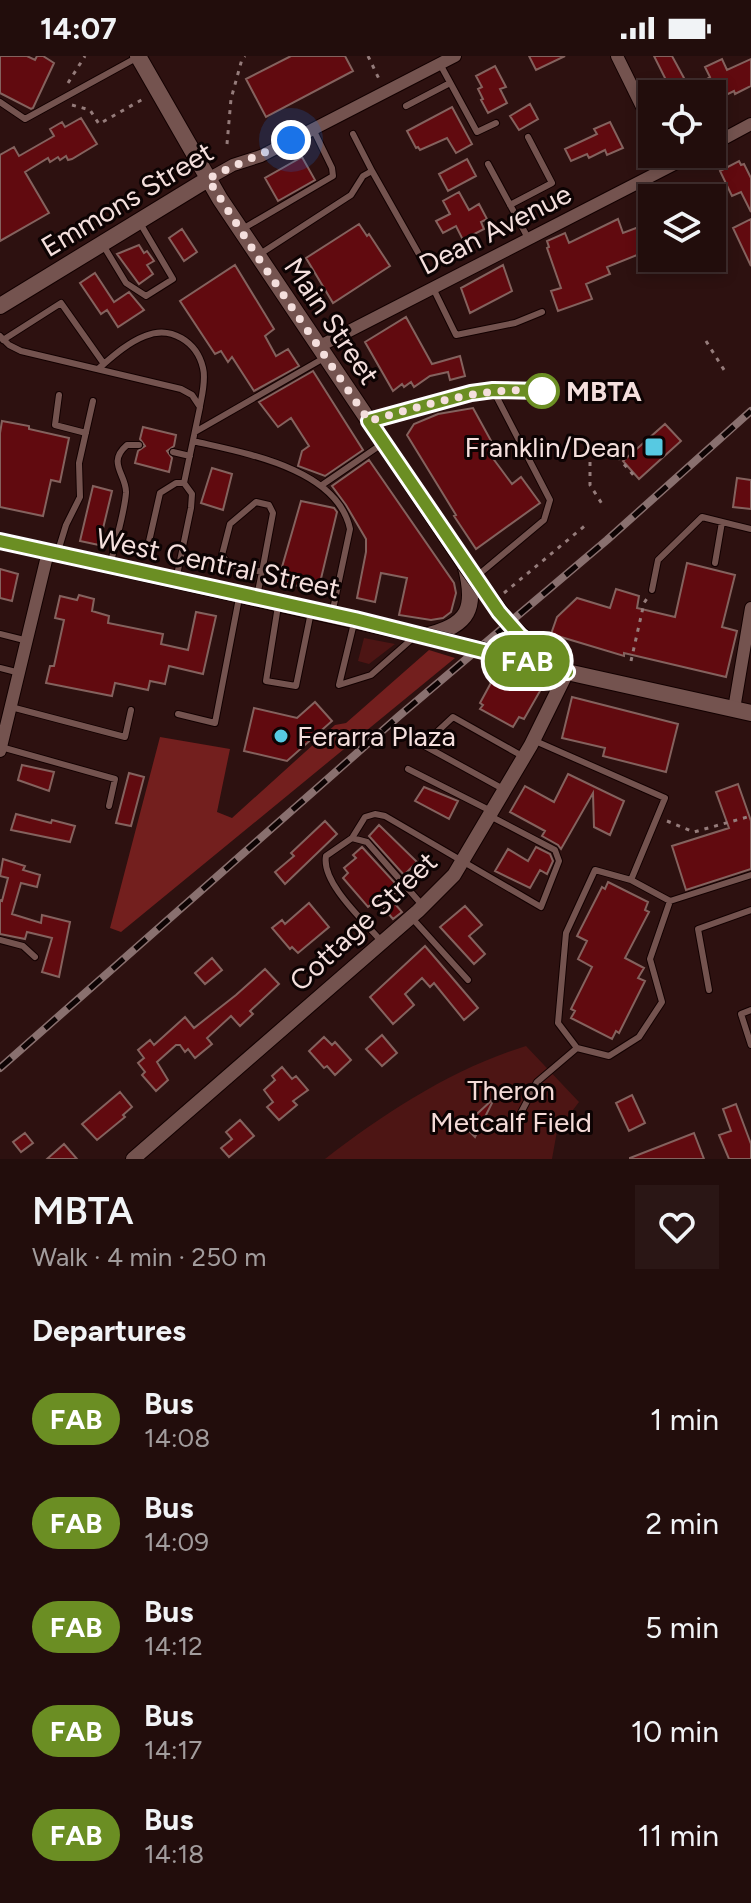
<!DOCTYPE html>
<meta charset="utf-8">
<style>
:root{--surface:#220d0c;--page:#2a1615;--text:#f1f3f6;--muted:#a29c9d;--line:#3f2d2d}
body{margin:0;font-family:Figtree,sans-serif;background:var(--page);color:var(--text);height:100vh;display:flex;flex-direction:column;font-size:30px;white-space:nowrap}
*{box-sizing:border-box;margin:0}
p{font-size:26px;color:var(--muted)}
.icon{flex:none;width:44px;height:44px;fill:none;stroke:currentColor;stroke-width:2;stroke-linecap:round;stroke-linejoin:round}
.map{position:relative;height:1103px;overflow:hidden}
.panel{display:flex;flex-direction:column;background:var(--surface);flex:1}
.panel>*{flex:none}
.badge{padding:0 16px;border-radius:26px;font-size:28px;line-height:52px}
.fabs{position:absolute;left:638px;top:24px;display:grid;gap:16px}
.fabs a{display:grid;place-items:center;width:88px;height:88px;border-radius:0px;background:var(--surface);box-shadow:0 4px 12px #0003,0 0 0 2px var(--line);font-size:40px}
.you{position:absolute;width:40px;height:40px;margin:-20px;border:6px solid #fff;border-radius:50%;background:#1a73e8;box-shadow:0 0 0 12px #1a73e833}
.map>.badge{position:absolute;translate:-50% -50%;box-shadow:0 0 0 4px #fff}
h2{padding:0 32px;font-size:30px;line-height:72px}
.round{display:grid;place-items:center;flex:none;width:84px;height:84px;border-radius:0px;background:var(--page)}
.headline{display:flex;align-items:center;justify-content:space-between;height:136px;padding:0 32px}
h1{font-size:38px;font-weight:600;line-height:60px}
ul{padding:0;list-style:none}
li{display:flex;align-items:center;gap:24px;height:104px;padding:0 32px}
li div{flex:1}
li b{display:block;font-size:30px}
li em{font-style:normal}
li .badge{min-width:88px;font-weight:700;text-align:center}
.status{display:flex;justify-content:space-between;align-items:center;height:56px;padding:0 40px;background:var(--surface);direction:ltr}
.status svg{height:22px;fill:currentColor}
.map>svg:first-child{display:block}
</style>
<div class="status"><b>14:07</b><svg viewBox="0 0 49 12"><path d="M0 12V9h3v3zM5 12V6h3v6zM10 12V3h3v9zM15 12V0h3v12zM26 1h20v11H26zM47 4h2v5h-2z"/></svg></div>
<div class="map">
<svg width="751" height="1103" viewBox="0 0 751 1103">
<rect width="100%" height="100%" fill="#2d1110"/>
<path fill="#4d1514" d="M364,582L395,588L369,608L358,605Z
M526,990L579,1046L557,1075L552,1103H325C386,1056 452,1013 526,990Z"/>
<path fill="#731f1e" d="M429,594L455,602L121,876L110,872L160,681L230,693L217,756L232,762L335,669L346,667Z"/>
<path fill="#610a0f" stroke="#84625e" stroke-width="2" d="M0,0H27L35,4L37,0H43L54,7L33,52L31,53L0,37Z
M291,0H345L353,15L266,61L246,23Z
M529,0H565L536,14Z
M654,0H672L690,33L710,21L705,11L722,3L727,14L751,3V30L735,38L734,35L726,39L722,31L706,38H673Z
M495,10L506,31L500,33L507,47L488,57L481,44L483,43L478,33L482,31L476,20Z
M530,48L538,63L519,74L510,60Z
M452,51L472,88L456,97L447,82L420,94L418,91L416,92L407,75Z
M81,62L97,88L72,103L68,104L66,100L60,104L58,101L50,106L48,102L25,116L49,157L0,185V99L14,91L19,100L54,80L50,73L62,66L65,71Z
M610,66L623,92L607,99L605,94L589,102L587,98L571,105L565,93L597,78L594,73Z
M302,101L315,124L278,145L265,122Z
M467,103L476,120L448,135L439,118Z
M739,105L741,109L744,108L751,122V156L741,136L732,140L720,115Z
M459,136L469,154L479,148L487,163L481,166L484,173L463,184L456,170L443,177L436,165L450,158L443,145Z
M618,163L623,177L652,166V193L607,211L610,218L586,228L592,243L558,255L551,235L561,232L547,192L549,191L547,185L565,177L569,187Z
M751,163V210L733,172Z
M359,168L367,180L369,178L390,210L333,247L306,202Z
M182,173L197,196L184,205L169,182Z
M139,189L144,197L147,195L154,205L147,209L153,218L139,228L117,198Z
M235,209L274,273L265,280L276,300L288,293L299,310L254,335L232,301L228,306L221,295L215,298L180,245Z
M503,209L512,235L470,257L461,232Z
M95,217L114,246L129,236L144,254L118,271L107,254L101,258L80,227Z
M406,261L432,308L460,300L465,320L450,324L448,316L430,320L414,331L411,326L404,331L402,328L393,335L365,286Z
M313,315L363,394L325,420L298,410L302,395L309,390L291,362L278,371L259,346Z
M473,352L495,392L489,397L512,428L521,421L540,447L476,493L454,460L456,459L407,379L414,368L438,358Z
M2,365L29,370V373L69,382L60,426L51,424L43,460L0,451V377Z
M665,368L681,385L639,423L623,405Z
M143,371L176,379L174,390L167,395L172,402L169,416L135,407L138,395L145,390L140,383Z
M369,404L454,527L456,537L451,556L443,562L431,564L399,559L407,522L381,517L375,546L357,542L366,496V483L346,449L332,430Z
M212,412L232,418L223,454L201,447Z
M737,422L751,424V453L733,451Z
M93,430L112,435L99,489L80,485Z
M301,445L334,452L337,456L318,535L278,525Z
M687,507L735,519L722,571L737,575L726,621L624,597V600L551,578L557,561L577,542L610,552L616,533L639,540L637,552L675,561Z
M0,513L18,518L12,545L0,542Z
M79,539L94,543L92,555L109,560L108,567L163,578L161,588L188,594L196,556L216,560L203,618L169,610L165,628L150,625L148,634L115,627L112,640L46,627L50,610H54L64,564L55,562L60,540L77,544Z
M499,612L540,635L524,663L519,661L513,671L480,653L483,649L480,647Z
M572,641L678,668L666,716L603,700L605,692L562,682Z
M315,646L332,665L287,705L244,695L254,652L297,662Z
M22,709L54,716L49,735L18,724Z
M129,717L144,721L131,770L116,767Z
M568,718L624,745L610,779L594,771L593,737L561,793L558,789L542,780L545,775L510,756L525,730L554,746Z
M738,728L751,765V813L686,834L672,790L729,772L716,736Z
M424,731L458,745L449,763L415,745Z
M16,758L51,767L52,764L75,770L70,786L11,774Z
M325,765L337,778L285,828L275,816L294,800L291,797Z
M379,769L417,806L404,819L369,780Z
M362,791L395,827L392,831L396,836L389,841L402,856L393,863L377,844L368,851L343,822L348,817L344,812L356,802L353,799Z
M536,791L550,798L553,805L547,818L540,814L530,832L495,815L508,793L528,805Z
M3,803L25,810L23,814L40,819L37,831L21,827L12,858L41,867L42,859L70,866L59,921L42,916L52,882L27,876L25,883L0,878V844L2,845L8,822L0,820Z
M608,826L648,846L645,854L649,856L625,902L644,912L638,922L645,925L619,977L616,975L612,983L571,962L575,955L571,953L592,911L578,903L587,885L577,880L602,831L605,833Z
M309,847L329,871L298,897L292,891L290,893L272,872L282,864L285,868Z
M465,850L482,869L469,880L485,898L474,908L440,871Z
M425,890L478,952L464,964L434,927L430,931L422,922L405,938L414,949L393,968L370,941Z
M212,902L222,914L205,928L195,917Z
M265,913L279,928L250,955L253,958L240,970L231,960L207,982L212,988L195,1002L188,993L185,996L180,989H176L157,1006L168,1024L156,1035L142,1019L145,1016L138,1007L144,1002L138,994L150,984L154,989L185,961L194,972L236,939Z
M382,979L397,997L382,1010L366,993Z
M324,981L332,989L335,986L351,1004L335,1019L327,1010L324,1012L309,995Z
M282,1011L292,1023L296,1020L308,1034L293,1045L297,1049L279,1064L267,1051L273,1046L264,1034L275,1024L272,1020Z
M120,1036L132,1051L123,1059L125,1061L97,1084L82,1068Z
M632,1039L645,1067L629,1075L616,1047Z
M492,1044L493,1045L475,1081L464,1070Z
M736,1048L751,1088V1103H729L719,1079L731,1075L723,1053Z
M240,1064L254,1080L229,1101L221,1092L232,1083L226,1076Z
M25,1077L33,1087L21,1096L13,1086Z
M694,1077L704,1103H630V1102Z
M64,1088L77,1103H47Z"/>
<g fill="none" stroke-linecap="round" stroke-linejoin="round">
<defs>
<path id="service" d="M440,8L477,76L496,67
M0,46L25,63L136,2
M406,50L450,27
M353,78L372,115
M488,108L528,182
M510,149L552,127L528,81
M244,172L333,120L332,112L313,73
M103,189L126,227L146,240L173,223L140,167
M260,198L351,139L363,120L372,115L420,200
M433,232L456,279L515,267L542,256
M0,280L9,289L21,295L181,333L192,339L200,351L184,427L192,438L191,452L176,524
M3,284L61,247L104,308
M98,313C112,301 127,287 145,280C171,269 197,286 203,312C206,324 202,339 200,350
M59,339L55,369L86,377
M195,376L324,302
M193,385C244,397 337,412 350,473L332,558
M173,396L190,400
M322,429L382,388
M256,446L269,449L273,457L262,516L229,509L222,499L230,468Z
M148,490L160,437L176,427H184
M58,495L66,469L80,441L79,407L93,345
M111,507C115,485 124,460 126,437C127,419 106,407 127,389H139
M715,507L722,466
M477,520L544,464L550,444L493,334
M652,534L658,504L702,461L751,473
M257,540L262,516
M278,550L266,625L296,630L311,556
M354,567L339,629L371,619L413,582
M0,578L28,585
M0,612L20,617
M11,651L125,681L131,654
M178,658L215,667L239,542
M533,684L665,742L631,824
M1,691L115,723L109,750
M408,713L491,755
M505,734L423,689L453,661L524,701
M352,782L365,761L375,758L385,760L541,851L559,805L555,794L490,760
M411,861L468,924
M0,884L23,890L35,901
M382,886C365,866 321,827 326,800L352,782L367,786L423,850
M709,934L698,873L751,854
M751,954L741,958L751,989
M577,992L609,1000L639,981L662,946L650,903L670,845
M513,1072L537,1026L577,992L558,967L566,877L595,814L631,824L670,845L751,819"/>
<path id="minor" d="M617,0L652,71
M712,89L751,68
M208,123L233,109L261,100L455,0
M318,291L694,98
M369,365L471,337L493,334L542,335
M734,653L751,552
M0,695L48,496"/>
<path id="tertiary" d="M133,1103L418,855L454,819L531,689L567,616"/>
<path id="secondary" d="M0,250L208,123
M0,485L424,580C470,570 477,552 465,508L220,143L138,0
M567,616L751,657"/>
</defs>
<use href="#service" stroke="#130001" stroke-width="8"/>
<use href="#minor" stroke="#130001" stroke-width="14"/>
<use href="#tertiary" stroke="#130001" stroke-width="16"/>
<use href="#secondary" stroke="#130001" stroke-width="18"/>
<path stroke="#957c7b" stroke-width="3" stroke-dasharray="4 6" stroke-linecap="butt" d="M368,0L380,25
M68,27L85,0
M72,49L90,54L99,68L143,43
M227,88L231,43L242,3L245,0
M706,285L726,317
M611,393L636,422
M590,406V429L604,451
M504,537L587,468
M631,605L644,547L648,541
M667,765L694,776L751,760"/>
<use href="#service" stroke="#74534f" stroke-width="6"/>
<use href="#minor" stroke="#74534f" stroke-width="12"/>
<use href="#tertiary" stroke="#74534f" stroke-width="14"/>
<use href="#secondary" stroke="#74534f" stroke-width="16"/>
<defs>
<path id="rail" d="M0,1012L399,660L607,484L751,355"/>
</defs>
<use href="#rail" stroke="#89706f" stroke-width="8"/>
<use href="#rail" stroke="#0d0303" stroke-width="5" stroke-dasharray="15" stroke-linecap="butt"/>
<defs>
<path id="secondary-bridge" d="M465,508L511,571L567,616
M424,580L557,613"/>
</defs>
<use href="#secondary-bridge" stroke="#130001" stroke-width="18" stroke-linecap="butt"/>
<use href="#secondary-bridge" stroke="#74534f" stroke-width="16"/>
</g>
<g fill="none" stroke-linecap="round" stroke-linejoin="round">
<defs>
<path id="line" d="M0,485L355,563L567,616L520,580L499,556L369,365L471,337L493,334L542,335"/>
</defs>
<use href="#line" stroke="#fff" stroke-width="18"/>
<use href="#line" stroke="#6b8e23" stroke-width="12"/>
<path stroke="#f4dfdd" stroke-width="8" stroke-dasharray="0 14.4" d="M291,84C264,98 235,108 208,123L257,200L369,365C426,349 482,330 542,335"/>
</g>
<circle fill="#fff" stroke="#6b8e23" stroke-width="4" cx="542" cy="335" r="16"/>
<g fill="#57c9e2" stroke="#0d0303" stroke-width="3">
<rect x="644" y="381" width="20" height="20" rx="4"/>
<circle cx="281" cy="680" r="8"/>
</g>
<g text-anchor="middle" stroke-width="6" stroke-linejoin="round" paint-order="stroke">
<g font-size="28" fill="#f4dfdd" stroke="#0d0303">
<text transform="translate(127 143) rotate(-31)" y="10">Emmons Street</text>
<text transform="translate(495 173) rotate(-27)" y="10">Dean Avenue</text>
<text transform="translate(332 265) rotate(56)" y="10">Main Street</text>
<text transform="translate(218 507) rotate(12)" y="10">West Central Street</text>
<text transform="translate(363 865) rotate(-43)" y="10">Cottage Street</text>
</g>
<g font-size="28" font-weight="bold" fill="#f4dfdd" stroke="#0d0303" text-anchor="start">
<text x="566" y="345">MBTA</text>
</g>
<g font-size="28" fill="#f4dfdd" stroke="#0d0303" text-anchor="end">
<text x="636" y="401">Franklin/Dean</text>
<text x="297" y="690" text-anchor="start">Ferarra Plaza</text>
</g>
<g font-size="28" fill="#f5dbd8" stroke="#0d0303">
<text x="511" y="1044">Theron<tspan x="511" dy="32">Metcalf Field</tspan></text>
</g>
</g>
</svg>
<div class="fabs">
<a><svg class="icon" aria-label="locate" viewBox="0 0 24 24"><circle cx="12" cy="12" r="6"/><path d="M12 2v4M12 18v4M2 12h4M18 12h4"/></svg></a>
<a><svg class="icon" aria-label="layers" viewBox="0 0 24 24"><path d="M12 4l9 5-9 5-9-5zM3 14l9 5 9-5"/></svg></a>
</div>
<div class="you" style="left:291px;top:84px"></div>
<b class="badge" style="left:527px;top:605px;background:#6b8e23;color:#fff">FAB</b>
</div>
<section class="panel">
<div class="headline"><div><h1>MBTA</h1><p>Walk · 4 min · 250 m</p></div><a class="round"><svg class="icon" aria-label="heart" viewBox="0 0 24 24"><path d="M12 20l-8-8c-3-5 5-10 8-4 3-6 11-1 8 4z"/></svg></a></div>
<h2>Departures</h2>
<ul>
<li><span class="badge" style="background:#6b8e23;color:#fff">FAB</span><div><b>Bus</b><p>14:08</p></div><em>1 min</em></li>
<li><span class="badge" style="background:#6b8e23;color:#fff">FAB</span><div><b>Bus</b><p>14:09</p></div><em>2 min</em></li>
<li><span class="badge" style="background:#6b8e23;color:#fff">FAB</span><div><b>Bus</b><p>14:12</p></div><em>5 min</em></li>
<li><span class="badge" style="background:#6b8e23;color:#fff">FAB</span><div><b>Bus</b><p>14:17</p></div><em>10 min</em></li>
<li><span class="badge" style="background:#6b8e23;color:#fff">FAB</span><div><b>Bus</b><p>14:18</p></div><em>11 min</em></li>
</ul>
</section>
